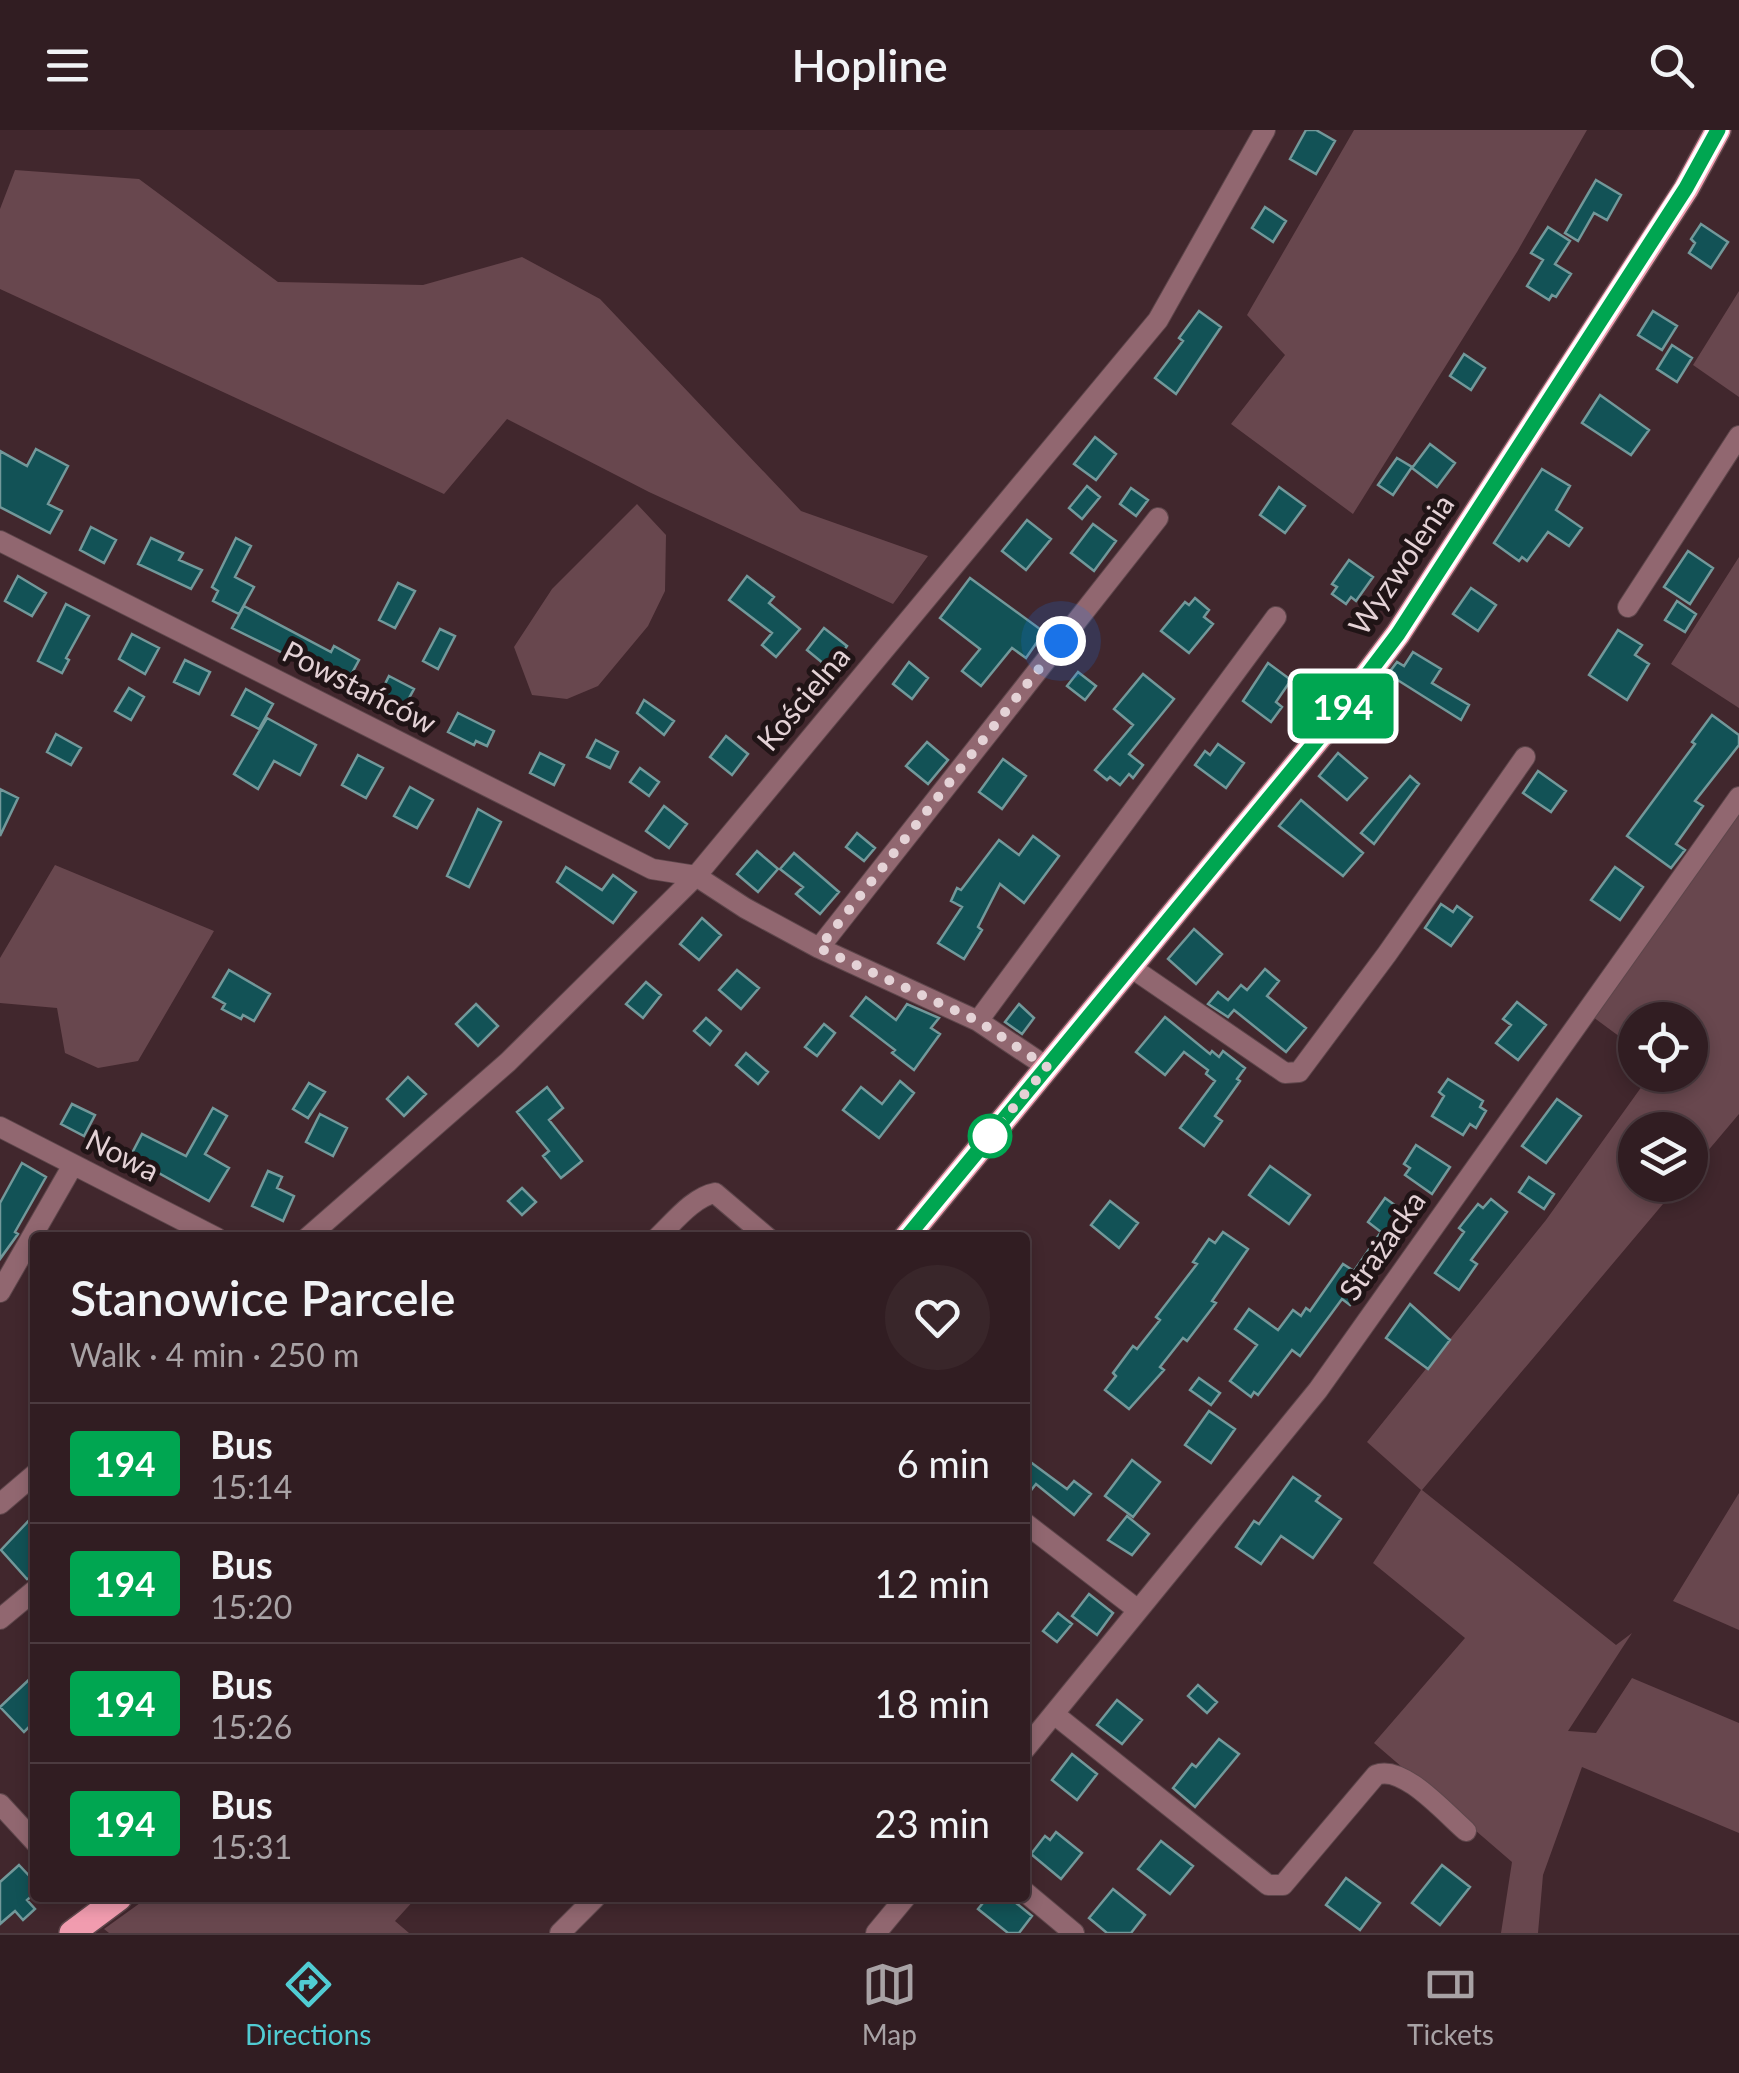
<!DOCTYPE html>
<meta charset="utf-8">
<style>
:root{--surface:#311d22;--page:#39262a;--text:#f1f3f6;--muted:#a8a2a5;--line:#4c3b40;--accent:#51ccd3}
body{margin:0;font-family:Lato,sans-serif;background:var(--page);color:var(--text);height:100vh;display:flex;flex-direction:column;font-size:38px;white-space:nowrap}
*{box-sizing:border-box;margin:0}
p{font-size:32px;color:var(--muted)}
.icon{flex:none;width:55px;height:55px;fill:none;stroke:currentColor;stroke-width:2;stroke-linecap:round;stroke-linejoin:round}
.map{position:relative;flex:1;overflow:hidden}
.side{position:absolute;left:30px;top:1102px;width:1000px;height:670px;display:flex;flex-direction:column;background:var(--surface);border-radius:10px;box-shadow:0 5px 15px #0003,0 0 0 2px var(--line)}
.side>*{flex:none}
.badge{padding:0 20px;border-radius:8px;font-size:35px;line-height:65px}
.fabs{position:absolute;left:1618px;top:872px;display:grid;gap:20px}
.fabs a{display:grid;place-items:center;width:90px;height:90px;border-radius:50%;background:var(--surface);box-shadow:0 5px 15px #0003,0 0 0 2px var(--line);font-size:50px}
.you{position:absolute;width:50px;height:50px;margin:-25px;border:8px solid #fff;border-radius:50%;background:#1a73e8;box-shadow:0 0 0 15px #1a73e833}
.map>.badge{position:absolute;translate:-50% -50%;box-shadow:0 0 0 5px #fff}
.round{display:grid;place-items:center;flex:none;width:105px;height:105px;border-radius:52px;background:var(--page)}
.overview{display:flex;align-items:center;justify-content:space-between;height:170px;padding:0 40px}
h1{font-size:48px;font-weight:600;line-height:75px}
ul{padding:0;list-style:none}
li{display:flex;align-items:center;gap:30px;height:120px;padding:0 40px;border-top:2px solid var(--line)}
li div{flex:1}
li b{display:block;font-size:38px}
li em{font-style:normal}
li .badge{min-width:110px;font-weight:700;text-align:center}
header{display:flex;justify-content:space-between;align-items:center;height:130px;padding:0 40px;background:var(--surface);font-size:45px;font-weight:600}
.dock{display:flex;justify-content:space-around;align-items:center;height:140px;border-top:2px solid var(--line);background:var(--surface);font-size:28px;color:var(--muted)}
.dock a{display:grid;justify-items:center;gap:5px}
.dock .on{color:var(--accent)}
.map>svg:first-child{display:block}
</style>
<header><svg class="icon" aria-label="menu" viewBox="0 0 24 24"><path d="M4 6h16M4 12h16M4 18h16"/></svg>Hopline<svg class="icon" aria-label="search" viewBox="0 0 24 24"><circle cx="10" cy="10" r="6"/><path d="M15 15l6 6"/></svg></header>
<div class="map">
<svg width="1739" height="1803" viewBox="0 0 1739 1803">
<rect width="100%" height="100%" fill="#41272d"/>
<path fill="#68474e" d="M1354,0H1587L1517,122L1353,384L1231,294L1285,225L1247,185Z
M15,40L139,49L278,152L423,155L522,127L600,169L801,381L928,426L893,474L649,362L507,289L444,364L0,159V79Z
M1739,161V267L1693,235Z
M637,374L666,405L665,461L648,496L598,556L567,569L532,565L514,517L552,459Z
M1739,427V578L1671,534Z
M1739,684V984L1690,1042V1000H1635V1055H1679L1422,1360L1616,1515L1632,1503L1568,1601L1596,1603L1632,1548L1739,1593V1703L1582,1637L1543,1745L1538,1803H1501L1512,1732L1374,1613L1465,1508L1373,1433L1421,1360L1367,1312L1546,1090L1650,945H1690V890H1635V918L1593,887Z
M55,735L214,801L138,931L98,938L65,923L57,878L0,873V828Z
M1739,1363V1500L1673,1471Z
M147,1768H416L395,1791L409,1803H109L104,1799Z"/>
<path fill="#125256" stroke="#72989a" stroke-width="2.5" d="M1306,0H1316L1335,11L1316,44L1290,29Z
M1596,50L1621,65L1607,90L1594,83L1578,111L1565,103Z
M1265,77L1286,91L1273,112L1252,98Z
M1701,94L1728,112L1711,138L1689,123L1695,113L1691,109Z
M1548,97L1570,111L1555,134L1571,144L1556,167L1552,165L1549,170L1527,156L1543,130L1531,123Z
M1199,181L1221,197L1176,264L1155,248L1183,211L1179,208Z
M1653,181L1677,196L1662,220L1638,205Z
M1672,215L1692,228L1677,252L1657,239Z
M1464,224L1485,238L1471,260L1450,246Z
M1600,265L1649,300L1631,325L1582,293Z
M1095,307L1116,324L1096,350L1074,334Z
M1430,314L1455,333L1437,357L1412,338Z
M36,319L68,336L48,374L62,381L50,403L0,377V321L27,336Z
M1397,328L1412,337L1393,365L1378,355Z
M1542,339L1570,356L1556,380L1582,398L1569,416L1548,402L1527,431L1522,427L1519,431L1494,413Z
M1087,356L1100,367L1082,389L1069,378Z
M1279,357L1305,376L1285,403L1260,385Z
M1131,358L1148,370L1136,386L1120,374Z
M1027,390L1051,409L1026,440L1002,421Z
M1093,394L1116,411L1094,441L1071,423Z
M91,397L116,410L104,433L80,420Z
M151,408L183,423L179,430L202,440L191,459L138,434Z
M236,408L251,416L235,447L254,457L239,484L213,471L218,461L212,457Z
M1688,421L1713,438L1690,474L1664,457Z
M1349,430L1373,447L1356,471L1351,467L1346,474L1332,464L1337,457L1332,454Z
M18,446L46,463L32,486L5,471Z
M747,446L774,467L769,473L800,499L776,527L762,515L772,503L729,470Z
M970,448L1044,502L1026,528L1012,518L981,556L962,541L980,519L940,488Z
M398,453L415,461L395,498L379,490Z
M1471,458L1496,475L1478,501L1453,484Z
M1195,468L1209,480L1204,487L1213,494L1189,523L1161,501L1185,472L1189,475Z
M1677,471L1696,484L1685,502L1665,490Z
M66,474L89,486L66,528L69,530L62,543L38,531Z
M244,476L331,522L334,516L359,530L346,554L232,498Z
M824,498L847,516L830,539L807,520Z
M440,499L455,506L438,539L423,531Z
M1618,500L1642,515L1635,525L1649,534L1627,570L1589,545Z
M132,504L159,518L145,544L119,529Z
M1413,522L1441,539L1432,553L1469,575L1461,590L1388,544L1397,532L1404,536Z
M185,530L210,542L199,564L174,552Z
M909,532L928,548L912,569L893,554Z
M1268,533L1291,550L1276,572L1282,577L1271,592L1243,571Z
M1078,542L1096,556L1085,570L1067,556Z
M1143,544L1174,569L1129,624L1143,635L1133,648L1129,644L1120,655L1110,647L1107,650L1095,640L1133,595L1114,579Z
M389,546L414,559L402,581L378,568Z
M129,558L144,567L131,590L115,581Z
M246,559L273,574L259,599L232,585Z
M644,570L674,591L664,605L637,583Z
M458,583L494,601L487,616L476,611L474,615L448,602Z
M1712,585L1739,605V615L1695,671L1703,676L1676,714L1685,720L1671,738L1627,706L1695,614L1692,612Z
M267,588L316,615L300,645L274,631L258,659L234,644Z
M56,604L81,618L71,635L47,622Z
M726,606L748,624L732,645L710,627Z
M596,610L618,622L610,638L587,627Z
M927,612L948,630L928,654L906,636Z
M1218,614L1244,633L1226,658L1195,635L1205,621L1210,625Z
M540,623L564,635L554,655L530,643Z
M1338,623L1367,648L1347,670L1319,646Z
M358,625L383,638L366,668L342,655Z
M1003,629L1026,646L1002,679L979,662Z
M640,638L659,652L649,666L630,652Z
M1538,641L1566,661L1551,682L1523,663Z
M1410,646L1419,654L1374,714L1361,703Z
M410,657L433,670L417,698L394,686Z
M0,659L18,668L0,706Z
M1301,670L1363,723L1343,746L1279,696Z
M664,676L687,694L669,718L646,701Z
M478,679L501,692L469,757L447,746Z
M857,703L875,718L864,731L846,717Z
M1033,706L1059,726L1024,773L1000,754L978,797L982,800L964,829L938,813L962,777L951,771L957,758L961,760L999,710L1019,725Z
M757,721L778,739L758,762L737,744Z
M794,723L839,762L820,784L796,764L803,757L780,739Z
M566,737L602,760L613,745L636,762L613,793L557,752Z
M1615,737L1643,757L1620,790L1591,770Z
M1441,774L1453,782L1457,776L1472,787L1451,816L1425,798Z
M702,788L721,805L699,830L680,814Z
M1194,799L1222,824L1196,854L1168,829Z
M1265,839L1279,851L1267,866L1306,898L1286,922L1234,880L1228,887L1208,874L1218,862L1228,870L1241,855L1247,860Z
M229,840L270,864L254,891L243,885L241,889L222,879L225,874L213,867Z
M737,840L759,858L741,879L719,860Z
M646,852L661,865L643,888L626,874Z
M866,867L896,890L907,874L939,888L931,898L940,904L914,940L892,923L895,920L851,886Z
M1517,872L1546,895L1518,930L1496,913L1511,895L1503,889Z
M476,874L498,896L478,916L456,894Z
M1019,874L1034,888L1022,904L1005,892Z
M1165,887L1210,924L1212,921L1219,927L1223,921L1245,938L1237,949L1240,951L1215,986L1222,991L1204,1016L1180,998L1215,951L1206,944L1208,940L1184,922L1165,945L1136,922Z
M706,888L721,901L710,915L694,901Z
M824,894L835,903L817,926L805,917Z
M746,923L768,942L758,954L736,935Z
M408,947L426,964L404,986L387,969Z
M1448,949L1483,971L1480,977L1486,981L1476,998L1470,994L1463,1005L1432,986L1444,966L1439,962Z
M900,951L914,963L879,1008L843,980L861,957L882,974Z
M309,953L325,962L308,988L293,979Z
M547,957L563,978L549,990L582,1031L561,1048L543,1026L549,1021L517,982Z
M1557,969L1581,986L1546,1033L1522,1016Z
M72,974L95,985L84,1006L61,994Z
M213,978L227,986L205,1024L229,1038L209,1071L130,1027L142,1004L186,1026Z
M320,984L347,998L333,1026L306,1012Z
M1416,1015L1450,1037L1432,1064L1405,1045L1410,1038L1404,1034Z
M22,1033L46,1047L15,1102L18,1104L0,1129V1073Z
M1270,1036L1310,1065L1289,1094L1249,1065Z
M268,1041L282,1047L277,1058L294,1066L283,1091L252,1076Z
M1529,1047L1554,1064L1544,1079L1519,1062Z
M522,1058L536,1072L522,1085L508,1071Z
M1385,1068L1413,1088L1350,1175L1342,1169L1300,1226L1292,1220L1258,1265L1254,1262L1251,1267L1230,1251L1257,1215L1235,1199L1249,1179L1278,1200L1293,1180L1301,1186L1306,1178L1310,1181L1343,1134L1354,1141L1381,1102L1368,1092Z
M1491,1069L1507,1082L1471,1130L1477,1134L1459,1160L1435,1143L1464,1102L1459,1098L1478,1074L1483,1078Z
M1110,1071L1138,1093L1119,1118L1091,1095Z
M1223,1102L1248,1119L1212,1171L1216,1173L1187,1211L1183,1208L1160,1237L1164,1240L1129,1279L1105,1260L1116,1246L1113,1243L1133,1216L1137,1219L1160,1190L1156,1187L1197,1134L1193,1132L1209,1109L1215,1113Z
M1410,1174L1450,1210L1428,1239L1386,1208Z
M1199,1248L1220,1263L1211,1275L1190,1260Z
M1209,1281L1235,1299L1211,1333L1185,1315Z
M1025,1328L1067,1359L1074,1351L1091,1364L1074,1385L1036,1354L1025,1368Z
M1132,1330L1160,1352L1133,1387L1105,1366Z
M1293,1347L1320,1366L1316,1371L1341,1389L1313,1428L1281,1406L1261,1434L1236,1417L1254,1391L1259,1394Z
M35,1384V1447L27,1449L1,1420Z
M1127,1386L1149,1404L1132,1425L1108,1410Z
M1089,1464L1113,1483L1097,1505L1072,1486Z
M1058,1483L1072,1494L1057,1512L1043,1501Z
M35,1544V1591L24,1602L0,1577Z
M1198,1555L1217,1572L1207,1583L1188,1566Z
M1117,1570L1142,1590L1122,1614L1097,1595Z
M1219,1609L1239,1624L1195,1677L1173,1658L1192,1634L1196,1637Z
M1072,1624L1097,1644L1077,1670L1052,1650Z
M1056,1702L1082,1723L1061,1749L1031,1724L1045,1706L1050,1710Z
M1161,1711L1193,1736L1170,1764L1138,1739Z
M19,1735L35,1752V1763L27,1770L35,1779L23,1790L15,1781L0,1794V1752Z
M1442,1735L1470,1757L1440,1795L1412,1773Z
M1346,1748L1380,1773L1360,1800L1326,1775Z
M1113,1759L1145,1785L1131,1803H1107L1089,1788Z
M987,1768H1010L1032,1786L1019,1803H1008L978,1779Z"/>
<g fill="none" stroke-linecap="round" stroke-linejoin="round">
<defs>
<path id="minor" d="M0,411L652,739L696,746L745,778L819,818L978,891L1047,937
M1628,477L1739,306
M819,818L1158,388
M1129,836L1285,943L1299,942L1387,824L1525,627
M978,891L1276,487
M0,997L217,1108
M307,1108L508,932L696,746L1158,190L1265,0
M657,1108C673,1093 693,1067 715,1063L768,1108
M0,1162L73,1035
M0,1374L35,1344
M1025,1393L1138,1480
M0,1489L35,1460
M1054,1584L1268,1755H1283L1376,1645C1403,1634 1445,1683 1466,1701
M1025,1619L1318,1260L1739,667
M0,1674L35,1712
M1025,1762L1074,1803
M560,1803L595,1768
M876,1803L905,1768"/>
<path id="major" d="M906,1108L1327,598L1398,504L1686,59L1718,0
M72,1803L119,1768"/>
</defs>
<use href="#minor" stroke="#5e464b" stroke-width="22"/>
<use href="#major" stroke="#5e464b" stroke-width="28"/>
<use href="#minor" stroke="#916770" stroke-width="20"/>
<use href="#major" stroke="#f19caf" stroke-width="25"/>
</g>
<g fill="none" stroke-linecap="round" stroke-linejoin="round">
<defs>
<path id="line" d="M906,1108L1327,598L1398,504L1686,58L1718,0"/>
</defs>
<use href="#line" stroke="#fff" stroke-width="22"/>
<use href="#line" stroke="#00a651" stroke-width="15"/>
<path stroke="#e4d2d6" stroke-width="10" stroke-dasharray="0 18" d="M990,1006L1047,937L978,891L819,818L1061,511"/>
</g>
<circle fill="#fff" stroke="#00a651" stroke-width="5" cx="990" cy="1006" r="20"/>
<g text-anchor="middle" stroke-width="10" stroke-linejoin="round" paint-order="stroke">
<g font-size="30" fill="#e4d2d6" stroke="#201416">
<text transform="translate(1402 435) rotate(-56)" y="10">Wyzwolenia</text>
<text transform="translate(359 558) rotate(27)" y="10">Powstańców</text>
<text transform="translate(804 569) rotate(-50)" y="10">Kościelna</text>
<text transform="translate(122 1026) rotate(27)" y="10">Nowa</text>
<text transform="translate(1383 1116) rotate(-55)" y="10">Strażacka</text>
</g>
</g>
</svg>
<div class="fabs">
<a><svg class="icon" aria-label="locate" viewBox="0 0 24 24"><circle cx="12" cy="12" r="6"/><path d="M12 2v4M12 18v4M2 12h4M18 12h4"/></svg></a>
<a><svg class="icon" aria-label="layers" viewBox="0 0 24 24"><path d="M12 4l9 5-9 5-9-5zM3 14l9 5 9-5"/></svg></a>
</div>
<div class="you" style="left:1061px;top:511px"></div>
<b class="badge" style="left:1343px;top:576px;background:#00a651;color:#fff">194</b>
<section class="side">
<div class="overview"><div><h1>Stanowice Parcele</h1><p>Walk · 4 min · 250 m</p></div><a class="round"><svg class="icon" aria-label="heart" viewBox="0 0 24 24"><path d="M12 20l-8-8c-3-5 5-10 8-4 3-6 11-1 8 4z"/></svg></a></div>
<ul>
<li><span class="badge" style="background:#00a651;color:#fff">194</span><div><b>Bus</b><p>15:14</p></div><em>6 min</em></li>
<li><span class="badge" style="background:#00a651;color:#fff">194</span><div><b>Bus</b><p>15:20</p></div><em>12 min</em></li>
<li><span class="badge" style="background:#00a651;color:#fff">194</span><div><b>Bus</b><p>15:26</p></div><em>18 min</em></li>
<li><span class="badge" style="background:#00a651;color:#fff">194</span><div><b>Bus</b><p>15:31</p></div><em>23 min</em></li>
</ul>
</section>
</div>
<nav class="dock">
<a class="on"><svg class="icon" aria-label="directions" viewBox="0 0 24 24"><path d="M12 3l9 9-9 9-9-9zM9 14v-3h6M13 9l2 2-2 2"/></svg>Directions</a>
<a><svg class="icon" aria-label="map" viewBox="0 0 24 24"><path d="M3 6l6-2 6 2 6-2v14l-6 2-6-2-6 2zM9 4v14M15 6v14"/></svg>Map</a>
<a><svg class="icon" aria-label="tickets" viewBox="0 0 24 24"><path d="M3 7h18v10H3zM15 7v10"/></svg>Tickets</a>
</nav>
